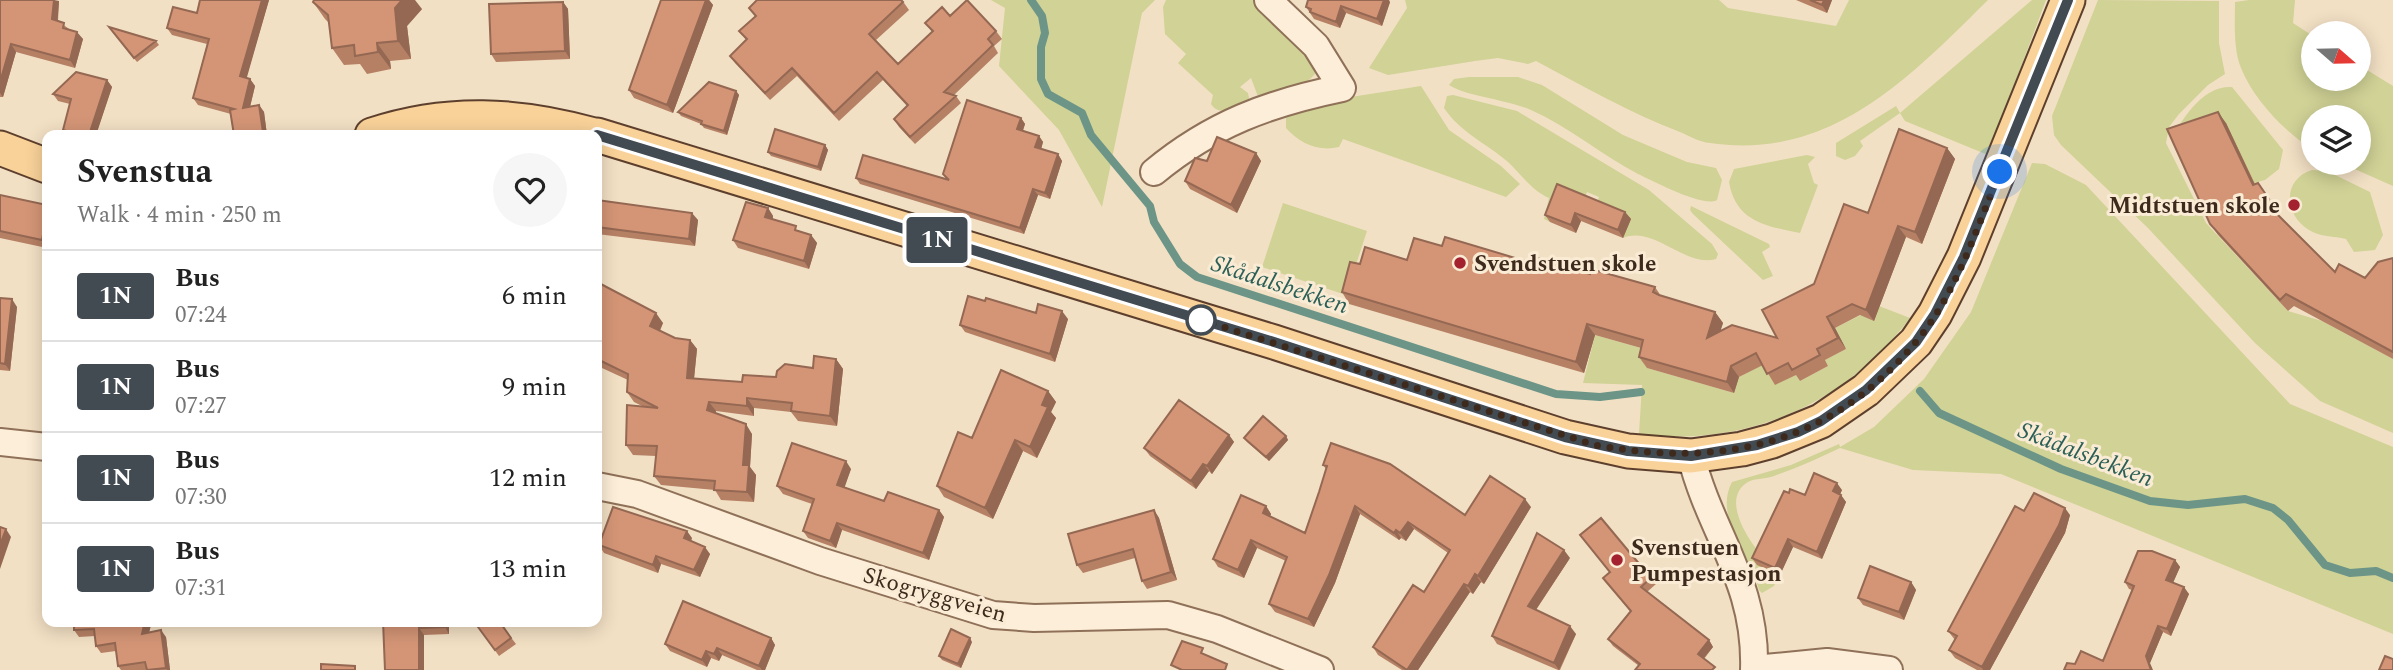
<!DOCTYPE html>
<meta charset="utf-8">
<style>
:root{--surface:#fff;--page:#f6f6f6;--text:#222;--muted:#767676;--line:#e0e0e0}
body{margin:0;font-family:Spectral,serif;background:var(--page);color:var(--text);height:100vh;display:flex;flex-direction:column;font-size:26px;white-space:nowrap}
*{box-sizing:border-box;margin:0}
p{font-size:23px;color:var(--muted)}
.icon{flex:none;width:38px;height:38px;fill:none;stroke:currentColor;stroke-width:2;stroke-linecap:round;stroke-linejoin:round}
.map{position:relative;flex:1;overflow:hidden}
.drawer{position:absolute;left:42px;top:130px;width:560px;height:497px;display:flex;flex-direction:column;background:var(--surface);border-radius:14px;box-shadow:0 4px 18px #0003}
.drawer>*{flex:none}
.badge{padding:0 14px;border-radius:5px;font-size:24px;line-height:46px}
.needle{width:46px;rotate:110deg}
.tools{position:absolute;left:2301px;top:21px;display:grid;gap:14px}
.tools a{display:grid;place-items:center;width:70px;height:70px;border-radius:50%;background:var(--surface);box-shadow:0 4px 18px #0003;font-size:35px}
.you{position:absolute;width:35px;height:35px;margin:-18px;border:5px solid #fff;border-radius:50%;background:#1a73e8;box-shadow:0 0 0 10px #1a73e833}
.map>.badge{position:absolute;translate:-50% -50%;box-shadow:0 0 0 4px #fff}
.round{display:grid;place-items:center;flex:none;width:74px;height:74px;border-radius:37px;background:var(--page)}
.summary{display:flex;align-items:center;justify-content:space-between;height:119px;padding:0 35px}
h1{font-size:33px;font-weight:700;line-height:52px}
ul{padding:0;list-style:none}
li{display:flex;align-items:center;gap:21px;height:91px;padding:0 35px;border-top:2px solid var(--line)}
li div{flex:1}
li b{display:block;font-size:26px}
li em{font-style:normal}
li .badge{min-width:77px;font-weight:700;text-align:center}
.map>svg:first-child{display:block}
</style>
<div class="map">
<svg width="2393" height="670" viewBox="0 0 2393 670">
<rect width="100%" height="100%" fill="#f2e0c4"/>
<path fill="#d0d296" d="M991,0H1155L1142,13L1102,207L1059,130L999,66L1005,8Z
M1166,0H1257L1314,53L1315,74L1307,82L1259,99L1251,78L1240,87L1248,93L1250,103C1236,107 1220,118 1211,104L1213,95L1178,63L1186,54L1165,34L1163,7Z
M1405,0H1719L1728,8L1836,26L1849,0H1988C1910,77 1831,161 1710,143C1700,142 1689,136 1680,132C1630,113 1583,86 1536,61L1528,64L1498,58L1475,61L1388,75L1369,68L1407,8Z
M2032,0H2046L1988,155L1905,121L1900,113L1860,141L1863,146L1855,156L1845,160L1836,156V143L1896,106L1900,113Z
M2098,0L2219,1V43L2225,74L2208,85L2179,114L2169,127L2166,143L2206,223L2288,311L2322,321L2393,359V433L2320,401L2255,343L2148,228L2061,145L2054,135L2052,116Z
M2249,0H2295L2293,23L2313,36L2314,79H2359V65L2393,86V186L2341,163H2359V117H2314L2313,150C2284,131 2254,100 2241,68C2233,48 2235,23 2235,2Z
M1469,77H1518L1542,85L1623,135L1687,162L1716,168L1722,180L1717,200C1704,208 1653,181 1638,174C1602,155 1569,127 1531,110C1509,100 1465,96 1449,85L1454,79Z
M1421,86L1449,130L1501,166L1520,184L1506,197L1343,139L1339,147C1319,152 1300,144 1286,128V118L1293,111L1351,97Z
M2232,87L2283,150L2279,169L2265,180L2254,183L2174,134C2186,113 2206,85 2232,87Z
M1453,95L1517,111L1649,190L1712,244L1718,254L1716,259C1685,268 1654,225 1623,238L1596,206L1599,197L1587,192L1584,200L1550,222L1544,219L1549,198C1531,190 1522,175 1508,162C1486,143 1461,133 1444,108L1447,96Z
M1807,155L1815,157L1808,164L1814,183L1818,185L1800,233C1766,226 1736,222 1729,182L1734,169Z
M2032,163L2045,164L2086,185L2290,404L2393,447V634L2001,474L1913,470L1840,448C1819,458 1797,468 1774,476C1766,479 1755,478 1748,482C1714,502 1762,560 1779,574L1774,586L1762,593L1759,590C1751,556 1713,517 1732,482L1791,465L1839,444L1840,447L1874,427L1924,379L1971,312Z
M2312,170L2327,171L2370,192L2383,235L2375,250L2354,252L2346,239C2334,236 2320,237 2309,230C2284,215 2282,179 2312,170Z
M1283,203L1367,231L1346,295L1262,267Z
M1691,206L1769,244L1770,247L1762,252L1773,276L1763,280L1693,214L1690,210Z
M1879,306L1910,318C1845,404 1747,448 1639,434L1642,385L1583,383L1595,335L1651,351L1647,368L1734,393L1739,377L1764,364L1796,374L1800,381L1828,366L1825,360L1846,349L1835,328Z"/>
<g fill="none" stroke-linecap="round" stroke-linejoin="round">
<path stroke="#6c9587" stroke-width="8" d="M1031,0L1042,16L1045,33L1041,47V79L1048,94L1082,113L1091,135L1150,206L1154,222L1180,264L1197,277L1556,394L1600,397L1641,392
M1920,391L1939,413L2061,469L2150,501L2188,505L2245,499L2273,508L2288,520L2325,565L2350,573L2376,571L2393,578"/>
<defs>
<path id="minor" d="M1154,172C1212,124 1269,103 1342,88L1316,46L1268,0
M0,442L47,447
M1691,456C1711,535 1757,582 1754,670
M597,486L637,494L820,561L993,615L1034,618L1168,615L1217,629L1320,670
M1754,669L1827,662L1889,670"/>
<path id="major" d="M372,135C447,110 519,114 594,135
M597,135L1274,342L1565,437L1628,451L1691,456L1742,449L1772,441L1821,421L1866,390L1916,342L1935,314L1964,257L2068,0
M0,148L47,166"/>
</defs>
<use href="#minor" stroke="#8f7058" stroke-width="30"/>
<use href="#major" stroke="#5d3f2d" stroke-width="37"/>
<use href="#minor" stroke="#fceed8" stroke-width="26"/>
<use href="#major" stroke="#f9d299" stroke-width="33"/>
</g>
<path fill="#b68065" d="M0,0L59,1L58,21L83,39L75,68L16,52L3,97H0Z
M200,0H269L246,78L250,79L255,86L250,107L259,105L264,112L267,135H234L231,114L198,105L193,98L207,44L172,35L167,28L197,13Z
M661,0H709L713,5L673,113L634,98L629,90Z
M757,0H902L909,10L876,40L898,64L932,32L925,23L950,16L996,31L1002,39L994,46L998,53L954,95L956,96L961,103L915,144L899,127L894,119L907,106L883,80L839,121L797,76L770,100L735,63L730,56L746,40L739,31L755,16L749,8Z
M1796,0H1832L1827,13Z
M313,2L422,9L407,26L411,59L390,61L391,69L367,74L360,64L344,65L332,48L329,23L325,19Z
M563,2L568,9L570,59L496,62L491,54Z
M1390,2L1382,26L1346,13L1340,28L1314,19L1306,7Z
M109,27L156,41L159,45L137,62Z
M107,80L112,87L96,135H66L63,130L70,104L58,101L53,94Z
M736,91L739,95L727,135L704,128L701,124L681,116L678,112Z
M1021,118L1025,124L1023,131L1039,136L1043,142L1041,149L1058,154L1062,161L1050,199L1038,195L1024,234L860,184L856,178L947,180L943,174Z
M2226,123L2255,184L2258,183L2276,210L2275,212L2335,272L2365,278L2393,258V359L2294,306L2288,311L2218,235L2210,224Z
M825,145L828,150L821,171L771,156L768,152Z
M1947,148L1955,159L1922,244L1906,237L1874,321L1860,315L1835,328L1846,349L1825,360L1828,366L1800,381L1796,375L1775,385L1763,365L1739,377L1734,393L1647,368L1639,357L1641,348L1595,335L1584,373L1349,304L1342,292L1360,264L1407,260L1442,246L1590,274L1655,287L1661,296L1715,312L1723,323L1720,331L1777,338L1814,284L1868,213Z
M1256,153L1261,161L1237,213L1190,189L1185,181L1207,161Z
M0,195L47,205V248L0,238Z
M597,200L698,220L695,246L597,234Z
M768,208L773,216V219L801,232L811,235L817,243L809,269L738,248L733,240Z
M1625,212L1631,219L1623,238L1581,221L1576,233L1550,222L1545,215Z
M597,282L663,323L660,331L675,338L690,340L697,349L694,379L742,382L776,377L813,368L836,359L843,369L837,426L798,421L791,412L754,408V416L716,411L715,413L752,434L750,467L756,475L754,502L721,500L715,490L661,485L654,476L656,456L633,455L626,445L644,407L634,402L627,392L628,380L602,368L600,372L597,371Z
M0,298L17,307L10,371L0,370Z
M985,301L1068,319L1055,362L965,332L960,325Z
M1048,391L1056,402L1051,412L1056,418L1037,458L1023,451L993,519L944,497L937,486L972,438Z
M1229,435L1234,442L1212,474L1209,471L1196,489L1150,456L1144,448Z
M1286,436L1288,440L1269,461L1247,442L1244,438Z
M1323,465L1465,515L1531,507L1484,584L1481,582L1473,594L1470,592L1418,670H1402L1378,655L1373,647L1424,592L1448,553L1414,529L1406,541L1401,538L1399,540L1360,514L1335,583L1314,627L1275,612L1269,604L1286,561L1257,548L1244,578L1218,567L1213,559L1266,506L1271,514L1270,517L1305,533L1319,492L1326,469Z
M851,469L844,487L884,501L939,510L944,517L929,560L842,530L836,548L808,538L803,531L812,504L783,494L777,486Z
M1842,490L1840,494L1846,502L1822,559L1793,547L1780,575L1757,565L1752,558L1789,493L1805,495Z
M1154,510L1159,518L1177,580L1147,589L1142,581L1135,558L1083,573L1077,565Z
M2024,511L2070,515L2065,533L1990,670H1977L1955,658L1949,650L1955,640L1948,631Z
M1580,535L1651,578L1656,584L1647,592L1709,640L1713,647L1704,659L1639,666L1613,646L1608,639L1630,611L1603,578L1610,572Z
M692,538L691,541L710,554L700,577L661,564L658,573L604,553L599,545Z
M1570,558L1536,610L1576,634L1560,670H1558L1497,644L1492,636Z
M2175,560L2180,567L2173,583L2189,594L2171,636L2163,632L2150,663L2075,664L2103,661L2132,590L2129,589L2125,582Z
M1911,582L1916,590L1904,620L1863,605L1858,598Z
M74,621H152L149,632L166,637L170,670H121L118,666L116,651L101,653L96,646L95,636L79,637L74,630Z
M383,621H449V634L424,635V670H385Z
M485,621H537L536,624L499,622L516,644L499,656L478,627Z
M771,638L775,645L765,670H757L722,655L719,661L711,658L707,667L670,651L665,644Z
M972,642L961,668L942,660L939,656Z"/>
<path fill="#946853" d="M54,0L59,1L57,27L52,19Z
M262,0H269L245,84L240,76Z
M402,0H415L422,9L407,26L411,59L398,41L395,8Z
M706,0H709L713,5L673,113L667,105Z
M1384,0H1389L1390,2L1382,26L1377,19Z
M1824,0H1832L1827,13L1822,5Z
M563,2L568,9L570,59L565,51Z
M1341,6L1346,13L1340,28L1336,22Z
M77,32L83,39L75,68L70,60Z
M377,43L390,61L391,69L378,52Z
M11,44L16,52L3,97L0,93V82Z
M250,79L255,86L248,115L243,108Z
M107,80L112,87L96,135H89Z
M736,91L739,95L727,135L724,131Z
M259,105L264,112L267,135H265L263,132Z
M2218,112L2226,123L2260,196L2253,185Z
M1021,118L1025,124L1021,135L1017,129Z
M1039,136L1043,142L1040,153L1035,147Z
M825,145L828,150L821,171L818,167Z
M1947,148L1955,159L1922,244L1915,232Z
M1256,153L1261,161L1237,213L1231,205Z
M1058,154L1062,161L1050,199L1045,193Z
M1033,189L1038,195L1024,234L1020,228Z
M768,208L773,216L771,225L765,217Z
M1625,212L1631,219L1623,238L1618,230Z
M692,213L698,220L695,246L689,239Z
M1575,213L1581,221L1576,233L1571,225Z
M47,215V248L42,240Z
M1898,226L1906,237L1874,321L1866,310Z
M811,235L817,243L809,269L804,261Z
M12,299L17,307L10,371L5,364Z
M1062,311L1068,319L1055,362L1050,354Z
M1715,312L1723,323L1715,349L1707,338Z
M656,313L663,323L657,336L650,326Z
M1827,317L1835,328L1846,349L1838,338Z
M1587,324L1595,335L1584,373L1576,362Z
M690,340L697,349L693,388L687,378Z
M836,359L843,369L837,426L830,416Z
M597,360L602,368L600,372L597,368Z
M1731,366L1739,377L1734,393L1727,382Z
M1048,391L1056,402L1051,412L1056,418L1037,458L1030,447L1042,405Z
M747,398L754,408V416L747,406Z
M709,402L716,411L714,420L707,410Z
M746,424L752,434L750,467L756,475L754,502L747,492L743,465Z
M1229,435L1234,442L1212,474L1207,466Z
M1286,436L1288,440L1269,461L1266,457Z
M1015,440L1023,451L993,519L985,508Z
M846,461L851,469L843,492L837,485Z
M1203,464L1209,471L1196,489L1191,481Z
M1837,483L1842,490L1838,499L1833,491Z
M1841,495L1846,502L1822,559L1817,552Z
M1525,499L1531,507L1484,584L1478,576Z
M1266,506L1271,514L1268,521L1263,513Z
M1355,506L1360,514L1335,583L1314,627L1308,619Z
M2065,508L2070,515L2065,533L1990,670H1983L1982,667Z
M939,510L944,517L929,560L923,553Z
M1154,510L1159,518L1177,580L1171,572Z
M1408,522L1414,529L1406,541L1400,533Z
M837,523L842,530L836,548L830,541Z
M6,529L11,537L0,569V545Z
M1396,530L1401,538L1399,540L1394,533Z
M687,531L692,538L689,545L684,538Z
M1788,539L1793,547L1780,575L1775,568Z
M1251,540L1257,548L1244,578L1238,570Z
M705,547L710,554L700,577L694,570Z
M1564,550L1570,558L1533,614L1528,606Z
M656,556L661,564L658,573L653,565Z
M2175,560L2180,567L2171,587L2166,580Z
M1475,574L1481,582L1473,594L1468,586Z
M1911,582L1916,590L1904,620L1899,612Z
M1464,584L1470,592L1418,670H1408Z
M2184,587L2189,594L2171,636L2167,629Z
M145,621H152L147,641L142,634Z
M444,621H449V634L445,627Z
M1570,626L1576,634L1559,670L1554,663Z
M2158,626L2163,632L2150,663L2153,670H2151L2146,656Z
M419,628L424,635V670H419Z
M161,630L166,637L170,670H167L166,668Z
M771,638L775,645L765,670H762L759,666Z
M970,638L972,642L961,668L958,664Z
M1709,640L1713,647L1702,660L1698,654Z
M717,648L722,655L719,661L714,654Z
M706,651L711,658L707,667L702,660Z"/>
<path fill="#d49576" stroke="#946853" stroke-width="2" d="M0,0H54L52,19L64,23L63,28L77,32L70,60L11,44L0,82Z
M200,0H262L240,76L250,79L243,108L259,105L263,132L245,135H234L230,110L234,109L193,98L209,39L167,28L173,7L197,13Z
M314,0H402L395,8L398,41L377,43L378,52L355,56L354,45L332,48L328,15L313,2Z
M661,0H706L667,105L629,90Z
M757,0H901L903,2L869,34L898,64L933,31L925,23L942,7L950,16L967,0L996,31L988,39L993,45L944,92L956,96L910,137L894,119L908,105L877,72L834,113L792,68L765,93L730,56L747,39L739,31L756,16L749,8Z
M1308,0H1384L1377,19L1341,6L1336,22L1310,12L1311,9L1306,7Z
M1810,0H1824L1822,5Z
M563,2L565,51L491,54L489,4Z
M109,27L156,41L134,58Z
M76,72L107,80L89,135H81L63,130L71,99L53,94Z
M709,82L736,91L724,131L701,124L702,121L678,112Z
M967,100L1021,118L1017,129L1039,136L1035,147L1058,154L1045,193L1033,189L1020,228L856,178L863,155L949,180L943,174Z
M2218,112L2253,185L2258,183L2269,199L2265,202L2335,272L2339,264L2365,278L2378,262L2393,258V352L2286,294L2280,300L2210,224L2167,129Z
M775,129L825,145L818,167L768,152Z
M1899,129L1947,148L1915,232L1898,226L1866,310L1852,304L1827,317L1838,338L1817,349L1820,355L1792,370L1788,363L1767,374L1756,353L1731,366L1727,382L1639,357L1643,340L1587,324L1576,362L1342,292L1350,262L1360,264L1365,247L1407,260L1414,238L1442,246L1445,237L1532,263L1534,257L1590,274L1591,269L1655,287L1653,292L1659,295L1715,312L1707,338L1732,325L1777,338L1762,310L1814,284L1844,204L1868,213Z
M1217,137L1256,153L1231,205L1185,181L1195,158L1207,161Z
M1557,184L1625,212L1618,230L1575,213L1571,225L1545,215Z
M0,195L47,205V215L42,240L0,231Z
M597,200L692,213L689,239L597,227Z
M746,202L768,208L765,217L796,226L795,230L811,235L804,261L733,240Z
M597,282L656,313L650,326L675,338L690,340L687,378L742,382L743,375L776,377L777,371L785,364L813,368L814,356L836,359L830,416L791,411L792,403L747,398V406L709,402L707,410L746,424L743,465H749L747,492L714,490L715,481L654,476L657,446L626,445L627,405L658,408L627,392L628,374L597,359Z
M968,296L985,301L986,298L1036,313L1038,304L1062,311L1050,354L960,325Z
M0,298L12,299L5,364L0,363Z
M1001,370L1048,391L1042,405L1048,407L1030,447L1015,440L985,508L937,486L958,432L972,438Z
M1179,400L1229,435L1207,466L1203,464L1191,481L1144,448Z
M1263,416L1286,436L1266,457L1244,438Z
M792,443L846,461L837,485L884,501L888,492L939,510L923,553L837,523L830,541L803,531L814,499L777,486Z
M1331,443L1390,464L1465,515L1490,476L1525,499L1478,576L1475,574L1468,586L1464,584L1407,670L1373,647L1413,585L1424,592L1450,550L1408,522L1400,533L1396,530L1394,533L1355,506L1329,575L1308,619L1269,604L1287,557L1251,540L1238,570L1213,559L1241,495L1266,506L1263,513L1305,533L1319,492L1327,466L1323,465Z
M1814,473L1837,483L1833,491L1841,495L1817,552L1788,539L1775,568L1752,558L1784,491L1789,493L1790,489L1805,495Z
M2034,493L2065,508L2059,525L1982,667L1949,650L1957,636L1948,631L2015,506L2024,511Z
M613,507L687,531L684,538L705,547L694,570L656,556L653,565L599,545Z
M1154,510L1171,572L1142,581L1133,549L1077,565L1068,534Z
M1601,518L1651,578L1641,587L1709,640L1698,654L1715,667L1712,670H1635L1640,664L1608,639L1631,611L1603,578L1610,572L1580,535Z
M0,527L6,529L0,545Z
M1537,533L1564,550L1528,606L1570,626L1554,663L1492,636Z
M2138,551H2152L2175,560L2166,580L2184,587L2167,629L2158,626L2146,656L2151,670H2064L2067,663L2075,664L2081,651L2103,661L2134,586L2125,582Z
M1870,566L1911,582L1899,612L1858,598Z
M683,601L771,638L759,666L717,648L714,654L706,651L702,660L665,644Z
M74,621H145L142,634L161,630L166,668L147,670L145,662L118,666L115,643L96,646L94,629L74,630Z
M383,621H444L445,627L419,628V670H385Z
M485,621H499L511,638L495,650L478,627Z
M951,629L970,638L958,664L939,656Z
M1182,641L1203,648L1201,653L1227,664L1225,670H1182L1171,665Z
M2385,656L2393,659V670H2379Z
M321,664L355,666V670H321Z"/>
<g fill="none" stroke-linecap="round" stroke-linejoin="round">
<defs>
<path id="line" d="M597,135L1274,342L1565,437L1628,451L1691,456L1757,445L1798,432L1821,421L1866,390L1916,342L1935,314L1964,257L2068,0"/>
</defs>
<use href="#line" stroke="#fff" stroke-width="16"/>
<use href="#line" stroke="#424a52" stroke-width="10"/>
<path stroke="#3e2a1d" stroke-width="7" stroke-dasharray="0 12.6" d="M1201,320L1595,445C1722,468 1829,446 1915,343C1956,295 1976,229 2000,172"/>
</g>
<g fill="#a4222f" stroke="#f9ebd4" stroke-width="2.5">
<circle cx="2294" cy="205" r="7"/>
<circle cx="1460" cy="263" r="7"/>
<circle cx="1617" cy="560" r="7"/>
</g>
<circle fill="#fff" stroke="#424a52" stroke-width="3.5" cx="1201" cy="320" r="14"/>
<g text-anchor="middle" stroke-width="6" stroke-linejoin="round" paint-order="stroke">
<g font-size="23" font-weight="bold" fill="#3e2a1d" stroke="#f9ebd4" text-anchor="start">
<text x="2280" y="213" text-anchor="end">Midtstuen skole</text>
<text x="1474" y="271">Svendstuen skole</text>
<text x="1631" y="555">Svenstuen<tspan x="1631" dy="26">Pumpestasjon</tspan></text>
</g>
<g font-size="23" fill="#3e2a1d" stroke="#f9ebd4">
<text transform="translate(935 594) rotate(16)" y="8">Skogryggveien</text>
</g>
<g font-size="24" font-style="italic" fill="#2b5f57" stroke="#f9ebd4">
<text transform="translate(1280 284) rotate(18)" y="8">Skådalsbekken</text>
<text transform="translate(2086 454) rotate(21)" y="8">Skådalsbekken</text>
</g>
</g>
</svg>
<div class="tools">
<a><svg class="needle" viewBox="-14 -14 28 28"><path d="M0-13l5 13h-10z" fill="#e53935"/><path d="M0 13l5-13h-10z" fill="#767676"/></svg></a>
<a><svg class="icon" aria-label="layers" viewBox="0 0 24 24"><path d="M12 4l9 5-9 5-9-5zM3 14l9 5 9-5"/></svg></a>
</div>
<div class="you" style="left:2000px;top:172px"></div>
<b class="badge" style="left:937px;top:240px;background:#424a52;color:#fff">1N</b>
<section class="drawer">
<div class="summary"><div><h1>Svenstua</h1><p>Walk · 4 min · 250 m</p></div><a class="round"><svg class="icon" aria-label="heart" viewBox="0 0 24 24"><path d="M12 20l-8-8c-3-5 5-10 8-4 3-6 11-1 8 4z"/></svg></a></div>
<ul>
<li><span class="badge" style="background:#424a52;color:#fff">1N</span><div><b>Bus</b><p>07:24</p></div><em>6 min</em></li>
<li><span class="badge" style="background:#424a52;color:#fff">1N</span><div><b>Bus</b><p>07:27</p></div><em>9 min</em></li>
<li><span class="badge" style="background:#424a52;color:#fff">1N</span><div><b>Bus</b><p>07:30</p></div><em>12 min</em></li>
<li><span class="badge" style="background:#424a52;color:#fff">1N</span><div><b>Bus</b><p>07:31</p></div><em>13 min</em></li>
</ul>
</section>
</div>
